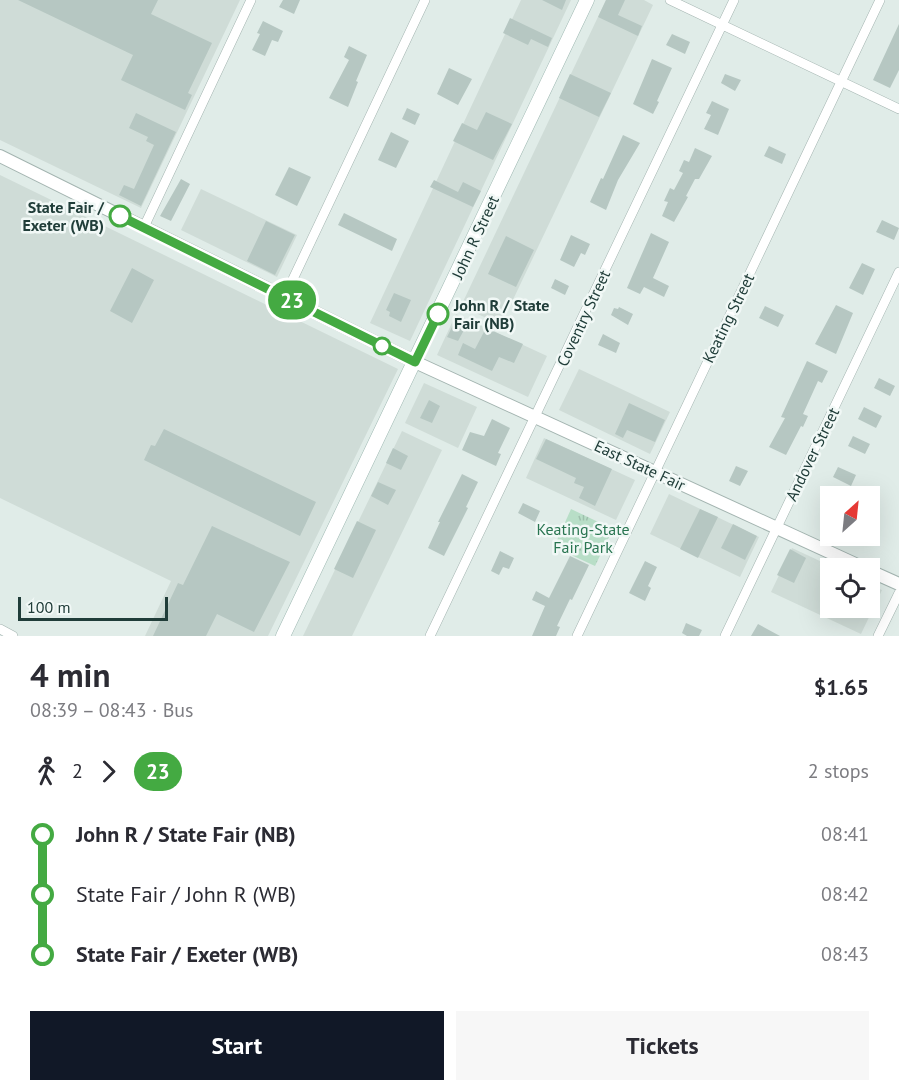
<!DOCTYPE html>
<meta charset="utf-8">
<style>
:root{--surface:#fff;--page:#f7f7f7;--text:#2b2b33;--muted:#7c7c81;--accent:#111827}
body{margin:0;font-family:"PT Sans",sans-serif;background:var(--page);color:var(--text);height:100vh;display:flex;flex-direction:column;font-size:22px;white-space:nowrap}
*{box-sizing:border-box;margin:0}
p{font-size:20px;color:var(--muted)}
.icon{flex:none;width:33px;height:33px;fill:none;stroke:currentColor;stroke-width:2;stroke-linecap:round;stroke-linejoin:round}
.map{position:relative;height:636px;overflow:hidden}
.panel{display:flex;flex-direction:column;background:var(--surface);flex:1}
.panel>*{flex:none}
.badge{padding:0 12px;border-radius:20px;font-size:21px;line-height:39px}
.needle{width:39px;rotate:27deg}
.buttons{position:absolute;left:820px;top:486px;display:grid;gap:12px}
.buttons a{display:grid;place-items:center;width:60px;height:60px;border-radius:0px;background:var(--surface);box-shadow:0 6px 24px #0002;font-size:30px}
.scale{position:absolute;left:18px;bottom:15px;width:150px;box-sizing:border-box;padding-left:6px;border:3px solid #203d39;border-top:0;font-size:16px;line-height:21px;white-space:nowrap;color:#203d39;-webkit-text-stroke:4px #f1f8f6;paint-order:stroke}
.map>.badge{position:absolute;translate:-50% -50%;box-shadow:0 0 0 3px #fff}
.legs{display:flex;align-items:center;gap:9px;height:66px;padding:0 30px;font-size:20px}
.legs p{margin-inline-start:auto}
.head{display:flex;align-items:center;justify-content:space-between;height:102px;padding:0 30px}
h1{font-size:33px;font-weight:600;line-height:45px}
.primary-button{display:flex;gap:12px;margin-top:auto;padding:12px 30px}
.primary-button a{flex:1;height:69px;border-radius:0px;background:var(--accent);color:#fff;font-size:24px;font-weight:600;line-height:69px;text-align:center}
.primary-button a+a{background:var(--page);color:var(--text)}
ul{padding:0 30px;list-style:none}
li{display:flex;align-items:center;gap:21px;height:60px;font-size:22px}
li i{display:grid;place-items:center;width:9px;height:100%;margin:0 8px;background:currentColor}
li i::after{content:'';width:15px;height:15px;margin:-8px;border:4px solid;border-radius:50%;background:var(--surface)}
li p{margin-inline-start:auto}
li:first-child i{background:linear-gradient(#0000 50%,currentColor 0)}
li:last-child i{background:linear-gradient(currentColor 50%,#0000 0)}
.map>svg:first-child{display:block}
</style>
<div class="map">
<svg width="899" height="636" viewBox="0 0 899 636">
<defs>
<pattern id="grass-tufts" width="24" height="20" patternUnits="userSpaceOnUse" patternTransform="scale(1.5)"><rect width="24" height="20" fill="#b8dec7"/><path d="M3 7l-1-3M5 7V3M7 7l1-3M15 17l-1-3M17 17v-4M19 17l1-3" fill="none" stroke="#9ebfac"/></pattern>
</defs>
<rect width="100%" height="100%" fill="#e0ece8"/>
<path fill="#cfdcd7" d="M0,0H240L141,208L0,140Z
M521,0H571L410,341L370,323Z
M606,0H644L653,5L501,325L461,306Z
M0,175L398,369L268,636H145L171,581L0,498Z
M201,189L297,235L277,277L181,230Z
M456,314L547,356L528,397L437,355Z
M579,369L670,412L650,454L559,410Z
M424,383L477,407L458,448L405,423Z
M402,431L442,450L352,636H303Z
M544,438L635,480L616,520L526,478Z
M669,494L759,537L740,577L650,534Z
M792,548L835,568H831V608H870V585L882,590L861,634L771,592Z"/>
<path fill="url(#grass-tufts)" d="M571,509L613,529L595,566L554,547Z"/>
<path fill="#b6c7c2" d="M18,0H158L151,14L212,43L188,93L192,95L185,110L121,80L133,55Z
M283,0H300L294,14L279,7Z
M542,0H566L562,10Z
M606,0H625L618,15L642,26L638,36L598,17Z
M510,18L552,38L548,47L531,39L528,45L503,33Z
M263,21L283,31L278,42L272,40L265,56L252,50L260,34L257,33Z
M899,24V70L890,88L873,80Z
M672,34L690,42L685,54L666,45Z
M349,46L367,55L356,81L358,82L348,107L329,98L349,60L344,57Z
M652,59L672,68L657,101L659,102L653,114L633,104Z
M449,68L472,79L458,105L437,94Z
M570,74L611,93L599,117L559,98Z
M725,74L741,80L735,91L721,83Z
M712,101L729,109L718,135L704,129L711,115L706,113Z
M407,108L420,114L415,125L402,119Z
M486,112L512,124L493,160L453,141L462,123L477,130Z
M136,113L176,132L141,206L119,195L124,185L134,189L154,145L146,141L148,137L129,128Z
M391,132L409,141L396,168L378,160Z
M623,135L640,143L618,180L606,210L590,202L601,178L603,179Z
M769,146L786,154L782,164L764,156Z
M695,148L712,156L699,179H695L686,196L688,197L674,222L662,216L668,202L664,201L670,188L674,190L683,173L679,171L684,160L689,162Z
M289,167L311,177L297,206L275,195Z
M181,179L190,184L171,221L160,216Z
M434,180L458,192L463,182L481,191L473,207L430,187Z
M344,213L397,239L392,251L338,225Z
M882,220L899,228L894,240L876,232Z
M266,221L295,235L275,275L247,261Z
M651,233L669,242L653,278L669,286L664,297L644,287L640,294L627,288Z
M571,235L590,244L585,255L581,253L574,267L560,260Z
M506,236L534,250L516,287L488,274Z
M862,263L875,269L863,295L849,288Z
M132,268L154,280L132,323L110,311Z
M555,279L569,286L565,295L551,288Z
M394,293L411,300L401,322L389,316L390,312L386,310Z
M836,305L853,313L836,354L815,344Z
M765,306L784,315L778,327L759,318Z
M619,307L633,314L628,325L611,315L614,308L618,309Z
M453,325L464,330L458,341L447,337Z
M486,328L523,344L514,363L499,357L492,371L458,355L463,343L475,349Z
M603,334L620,343L616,353L598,345Z
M807,361L828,371L822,383L818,381L803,414L808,416L803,427L801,426L786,455L769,447L785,418L781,417Z
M879,378L895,386L890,396L874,388Z
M429,400L440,406L432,423L420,418Z
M629,403L665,420L655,442L627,430L623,438L615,434Z
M864,407L882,416L876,428L858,419Z
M492,419L510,428L498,453L501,454L496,466L462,450L470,432L484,436Z
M164,429L316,502L300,536L144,460L151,445L155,446Z
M853,436L870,444L865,454L848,446Z
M546,439L612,469L595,506L579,498L584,487L574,483L576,478L536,459Z
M393,448L408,456L401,470L386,463Z
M736,466L748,471L740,486L729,481Z
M838,467L856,475L851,486L833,477Z
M462,474L478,482L466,507L468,508L444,556L428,548L440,522H438Z
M378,482L396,490L388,505L371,496Z
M523,503L540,511L535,522L518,513Z
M700,509L718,517L698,558L680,549Z
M357,521L376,530L353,578L334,569Z
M733,524L757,536L745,560L721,548Z
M212,526L290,562L254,632L217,614L206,636H153L178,583L183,585Z
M790,549L806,558L794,583L777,575Z
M500,551L514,558L509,569L503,567L499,575L491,571Z
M570,556L589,565L572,600L570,599L557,626L560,627L556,636H532L545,606L532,600L536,591L549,598Z
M645,561L657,567L648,586L651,588L645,601L629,593Z
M870,588L879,592L866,618L844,608H870Z
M686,623L702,630L699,636H687L682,633Z
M758,624L780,636H751Z"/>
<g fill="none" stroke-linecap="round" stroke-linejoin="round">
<defs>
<path id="minor" d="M670,0L899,109
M144,227L251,0
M285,296L425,0
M0,629L13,636
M430,636L734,0
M577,636L880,0
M725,636L899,272
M878,636L899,593"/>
<path id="tertiary" d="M0,156L415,362L864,568
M870,571L899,584"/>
<path id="secondary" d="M283,636L587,0"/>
</defs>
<use href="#minor" stroke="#a3b4b0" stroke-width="10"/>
<use href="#tertiary" stroke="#a3b4b0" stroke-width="14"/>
<use href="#secondary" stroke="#9eb8b2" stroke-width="15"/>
<use href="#minor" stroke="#fff" stroke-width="9"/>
<use href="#tertiary" stroke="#fff" stroke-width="12"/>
<use href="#secondary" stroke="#fff" stroke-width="14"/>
</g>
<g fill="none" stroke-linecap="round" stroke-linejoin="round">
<defs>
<path id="line-1" d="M120,216L415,362L438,314"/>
</defs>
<use href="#line-1" stroke="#fff" stroke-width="14"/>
<use href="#line-1" stroke="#44aa42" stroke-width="9"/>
</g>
<g fill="#fff" stroke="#44aa42" stroke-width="3">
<circle cx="120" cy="216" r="10"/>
<circle cx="438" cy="314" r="10"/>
<circle cx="382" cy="346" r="8"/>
</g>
<g text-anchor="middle" stroke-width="5" stroke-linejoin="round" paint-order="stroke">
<g font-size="16" font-weight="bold" fill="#203d39" stroke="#f1f8f6" text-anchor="end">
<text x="104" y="213">State Fair /<tspan x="104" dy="18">Exeter (WB)</tspan></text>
<text x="454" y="311" text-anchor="start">John R / State<tspan x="454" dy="18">Fair (NB)</tspan></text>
</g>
<g font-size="16" fill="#203d39" stroke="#f1f8f6">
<text transform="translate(475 237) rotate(-65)" y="6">John R Street</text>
<text transform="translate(583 318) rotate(-65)" y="6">Coventry Street</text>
<text transform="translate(728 318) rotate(-64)" y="6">Keating Street</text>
<text transform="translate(812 454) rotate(-64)" y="6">Andover Street</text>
<text transform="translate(640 465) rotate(25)" y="6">East State Fair</text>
</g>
<g font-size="16" fill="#297551" stroke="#f1f8f6">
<text x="583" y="535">Keating-State<tspan x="583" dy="18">Fair Park</tspan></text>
</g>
</g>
</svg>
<div class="buttons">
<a><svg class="needle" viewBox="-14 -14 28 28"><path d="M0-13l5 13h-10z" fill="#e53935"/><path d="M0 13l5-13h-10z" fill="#7c7c81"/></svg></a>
<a><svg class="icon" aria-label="locate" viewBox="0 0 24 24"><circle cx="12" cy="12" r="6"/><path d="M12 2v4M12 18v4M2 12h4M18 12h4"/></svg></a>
</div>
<div class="scale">100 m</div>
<b class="badge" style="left:292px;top:300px;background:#44aa42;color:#fff">23</b>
</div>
<section class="panel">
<div class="head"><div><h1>4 min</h1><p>08:39 – 08:43 · Bus</p></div><b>$1.65</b></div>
<div class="legs"><svg class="icon" aria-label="walk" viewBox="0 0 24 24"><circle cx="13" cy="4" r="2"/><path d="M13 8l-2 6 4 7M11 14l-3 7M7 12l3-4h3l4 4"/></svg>2<svg class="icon" aria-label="forward" viewBox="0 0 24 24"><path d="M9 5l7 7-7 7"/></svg><b class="badge" style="background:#44aa42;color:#fff">23</b><p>2 stops</p></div>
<ul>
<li><i style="color:#44aa42"></i><b>John R / State Fair (NB)</b><p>08:41</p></li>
<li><i style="color:#44aa42"></i><span>State Fair / John R (WB)</span><p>08:42</p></li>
<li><i style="color:#44aa42"></i><b>State Fair / Exeter (WB)</b><p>08:43</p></li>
</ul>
<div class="primary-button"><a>Start</a><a>Tickets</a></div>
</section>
